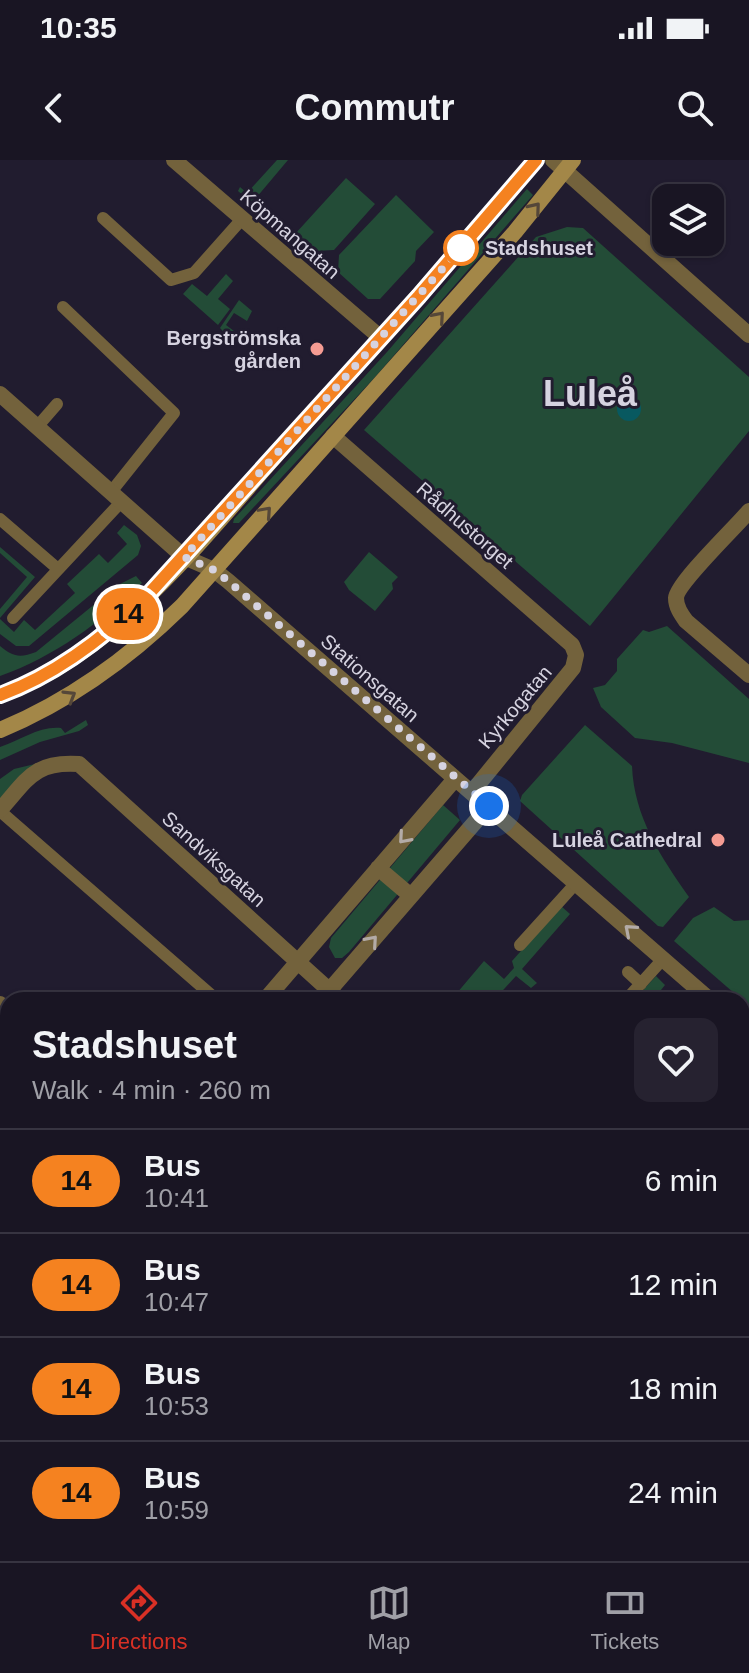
<!DOCTYPE html>
<meta charset="utf-8">
<style>
:root{--surface:#191523;--page:#262230;--text:#f1f3f6;--muted:#9f9fa6;--line:#373441;--accent:#d93025}
body{margin:0;font-family:Helvetica,sans-serif;background:var(--page);color:var(--text);height:100vh;display:flex;flex-direction:column;font-size:30px;white-space:nowrap}
*{box-sizing:border-box;margin:0}
p{font-size:26px;color:var(--muted)}
.icon{flex:none;width:44px;height:44px;fill:none;stroke:currentColor;stroke-width:2;stroke-linecap:round;stroke-linejoin:round}
.map{position:relative;flex:1;overflow:hidden}
.panel{position:absolute;left:0px;top:832px;width:750px;height:570px;display:flex;flex-direction:column;background:var(--surface);border-radius:24px 24px 0 0;box-shadow:0 2px 6px #0004,0 0 0 2px var(--line)}
.panel>*{flex:none}
.badge{padding:0 16px;border-radius:26px;font-size:28px;line-height:52px}
.fabs{position:absolute;left:652px;top:24px;display:grid;gap:16px}
.fabs a{display:grid;place-items:center;width:72px;height:72px;border-radius:16px;background:var(--surface);box-shadow:0 2px 6px #0004,0 0 0 2px var(--line);font-size:40px}
.you{position:absolute;width:40px;height:40px;margin:-20px;border:6px solid #fff;border-radius:50%;background:#1a73e8;box-shadow:0 0 0 12px #1a73e833}
.map>.badge{position:absolute;translate:-50% -50%;box-shadow:0 0 0 4px #fff}
.round{display:grid;place-items:center;flex:none;width:84px;height:84px;border-radius:16px;background:var(--page)}
.head{display:flex;align-items:center;justify-content:space-between;height:136px;padding:0 32px}
h1{font-size:38px;font-weight:700;line-height:60px}
ul{padding:0;list-style:none}
li{display:flex;align-items:center;gap:24px;height:104px;padding:0 32px;border-top:2px solid var(--line)}
li div{flex:1}
li b{display:block;font-size:30px}
li em{font-style:normal}
li .badge{min-width:88px;font-weight:700;text-align:center}
.status{display:flex;justify-content:space-between;align-items:center;height:56px;padding:0 40px;background:var(--surface);direction:ltr}
.status svg{height:22px;fill:currentColor}
header{display:flex;justify-content:space-between;align-items:center;height:104px;padding:0 32px;background:var(--surface);font-size:36px;font-weight:700}
.tab-bar{display:flex;justify-content:space-around;align-items:center;height:112px;border-top:2px solid var(--line);background:var(--surface);font-size:22px;color:var(--muted)}
.tab-bar a{display:grid;justify-items:center;gap:4px}
.tab-bar .active{color:var(--accent)}
.map>svg:first-child{display:block}
</style>
<div class="status"><b>10:35</b><svg viewBox="0 0 49 12"><path d="M0 12V9h3v3zM5 12V6h3v6zM10 12V3h3v9zM15 12V0h3v12zM26 1h20v11H26zM47 4h2v5h-2z"/></svg></div>
<header><svg class="icon" aria-label="back" viewBox="0 0 24 24"><path d="M15 5l-7 7 7 7"/></svg>Commutr<svg class="icon" aria-label="search" viewBox="0 0 24 24"><circle cx="10" cy="10" r="6"/><path d="M15 15l6 6"/></svg></header>
<div class="map">
<svg width="749" height="1401" viewBox="0 0 749 1401">
<rect width="100%" height="100%" fill="#211c2f"/>
<path fill="#234c37" d="M277,0H288L256,38L262,44L254,45L238,31L240,27L247,33Z
M346,18L375,44L334,90L314,91L295,74Z
M527,29L533,35L376,216L239,363H233L234,359L387,192Z
M396,35L434,72L416,91L415,101L380,139H368L338,112L339,95Z
M567,67L583,68L749,217V271L590,466L364,270L536,77Z
M226,114L233,121L218,139L230,149L218,165L183,134L192,124L207,136Z
M239,140L252,151L247,161L234,153L226,165L238,174L232,181L220,168Z
M124,365L137,375L141,386L138,395L29,486H16L0,474V459L14,472L24,460L35,470L75,433L67,424L99,394L108,403L127,384L117,373Z
M0,387L35,417L0,458V449L27,417L0,393Z
M369,392L398,417L392,423L393,429L375,451L349,430L344,422Z
M136,416L142,423C101,462 54,497 0,516V486C13,497 20,498 36,492L118,425Z
M667,466L749,539V603L672,583L635,578L601,547L593,528L605,525L617,511V499L643,470L649,472Z
M86,560L88,565L79,571L40,582L0,600V587C21,580 39,566 61,568L65,573Z
M585,565L632,606C634,657 661,697 689,737L663,767L658,766L520,641L522,635Z
M35,604L0,640V619L14,609Z
M443,645L460,660L349,792L342,798H335L329,787L331,778Z
M561,746L570,754L522,809L537,823L531,828L516,816L494,840H451L484,801L504,819L514,808L512,801Z
M714,747L734,761L749,760V846L674,781L693,758Z
M656,816L665,825L653,840H634Z
M0,863L8,870V922L0,915Z
M365,1394H407L401,1401H373Z"/>
<path fill="#085960" d="M617 249a12 12 0 1 1 24 0a12 12 0 1 1-24 0Z
M0,1041L8,1048V1394H298L294,1401H0Z"/>
<g fill="none" stroke-linecap="round" stroke-linejoin="round">
<path stroke="#a0f1fa" stroke-width="2" stroke-dasharray="10 8" stroke-linecap="butt" d="M0,1283L8,1287
M0,1317L8,1321
M0,1341L8,1345
M0,1357L8,1361
M82,1394L98,1401
M102,1394L115,1401
M128,1394L138,1401
M151,1394L159,1401"/>
<path stroke="#73623c" stroke-width="12" d="M103,58L171,120L194,113L242,59
M63,147L174,253L111,332
M37,267L57,244
M0,359L58,409
M13,458L122,341
M0,651L217,840
M520,785L577,722
M628,812L641,824
M626,840L663,799"/>
<path stroke="#73623c" stroke-width="16" d="M174,0L381,178
M553,0L749,175
M0,234L184,397L214,410L228,421C388,561 550,699 710,840
M333,276L572,485L576,495L573,508L472,632
M749,351C736,367 677,423 676,438C676,447 681,454 686,461L749,515
M0,650C28,619 34,601 79,604L340,840
M378,708L411,736
M265,840L455,619
M321,840L489,646
M0,844L8,851
M742,868L749,875
M742,963L749,955
M742,1198L749,1204
M581,1394L589,1401"/>
<path stroke="#a38748" stroke-width="16" d="M0,535C119,493 207,372 288,282C372,189 455,95 536,0
M0,570C70,541 128,499 182,446L515,72L573,0
M0,932L8,939
M0,983L8,990
M463,1394L472,1401
M518,1394L525,1401"/>
</g>
<defs><path id="oneway-chevron" d="M-2-3.5L2.5 0L-2 3.5" fill="none" stroke-width="1.6" stroke-linecap="round" stroke-linejoin="round" transform="scale(2)"/></defs>
<g stroke="#554739">
<use href="#oneway-chevron" transform="translate(535 48) rotate(-50)"/>
<use href="#oneway-chevron" transform="translate(439 157) rotate(-49)"/>
<use href="#oneway-chevron" transform="translate(266 352) rotate(-48)"/>
<use href="#oneway-chevron" transform="translate(70 536) rotate(-31)"/>
</g>
<g stroke="#b3aba7">
<use href="#oneway-chevron" transform="translate(404 678) rotate(131)"/>
<use href="#oneway-chevron" transform="translate(630 770) rotate(-139)"/>
<use href="#oneway-chevron" transform="translate(372 781) rotate(-49)"/>
</g>
<g fill="none" stroke-linecap="round" stroke-linejoin="round">
<defs>
<path id="line" d="M0,535C55,515 105,477 147,436L419,136L536,0"/>
</defs>
<use href="#line" stroke="#fff" stroke-width="18"/>
<use href="#line" stroke="#f58220" stroke-width="12"/>
<path stroke="#d6d3e0" stroke-width="8" stroke-dasharray="0 14.4" d="M461,88L184,397L214,410L228,421L489,646"/>
</g>
<circle fill="#fff" stroke="#f58220" stroke-width="4" cx="461" cy="88" r="16"/>
<g fill="#f59c93" stroke="#211c2f" stroke-width="3">
<circle cx="317" cy="189" r="8"/>
<circle cx="718" cy="680" r="8"/>
</g>
<g text-anchor="middle" stroke-width="6" stroke-linejoin="round" paint-order="stroke">
<g font-size="20" fill="#d6d3e0" stroke="#211c2f">
<text transform="translate(290 74) rotate(41)" y="7">Köpmangatan</text>
<text transform="translate(465 365) rotate(41)" y="7">Rådhustorget</text>
<text transform="translate(370 518) rotate(41)" y="7">Stationsgatan</text>
<text transform="translate(515 547) rotate(-50)" y="7">Kyrkogatan</text>
<text transform="translate(214 699) rotate(42)" y="7">Sandviksgatan</text>
</g>
<g font-size="20" font-weight="bold" fill="#d6d3e0" stroke="#211c2f" text-anchor="start">
<text x="485" y="95">Stadshuset</text>
</g>
<g font-size="20" font-weight="bold" fill="#d6d3e0" stroke="#211c2f" text-anchor="end">
<text x="301" y="185">Bergströmska<tspan x="301" dy="23">gården</tspan></text>
<text x="702" y="687">Luleå Cathedral</text>
</g>
<g font-size="36" font-weight="bold" fill="#d6d3e0" stroke="#211c2f">
<text x="590" y="246">Luleå</text>
</g>
</g>
</svg>
<div class="fabs">
<a><svg class="icon" aria-label="layers" viewBox="0 0 24 24"><path d="M12 4l9 5-9 5-9-5zM3 14l9 5 9-5"/></svg></a>
</div>
<div class="you" style="left:489px;top:646px"></div>
<b class="badge" style="left:128px;top:454px;background:#f58220;color:#111">14</b>
<section class="panel">
<div class="head"><div><h1>Stadshuset</h1><p>Walk · 4 min · 260 m</p></div><a class="round"><svg class="icon" aria-label="heart" viewBox="0 0 24 24"><path d="M12 20l-8-8c-3-5 5-10 8-4 3-6 11-1 8 4z"/></svg></a></div>
<ul>
<li><span class="badge" style="background:#f58220;color:#111">14</span><div><b>Bus</b><p>10:41</p></div><em>6 min</em></li>
<li><span class="badge" style="background:#f58220;color:#111">14</span><div><b>Bus</b><p>10:47</p></div><em>12 min</em></li>
<li><span class="badge" style="background:#f58220;color:#111">14</span><div><b>Bus</b><p>10:53</p></div><em>18 min</em></li>
<li><span class="badge" style="background:#f58220;color:#111">14</span><div><b>Bus</b><p>10:59</p></div><em>24 min</em></li>
</ul>
</section>
</div>
<nav class="tab-bar">
<a class="active"><svg class="icon" aria-label="directions" viewBox="0 0 24 24"><path d="M12 3l9 9-9 9-9-9zM9 14v-3h6M13 9l2 2-2 2"/></svg>Directions</a>
<a><svg class="icon" aria-label="map" viewBox="0 0 24 24"><path d="M3 6l6-2 6 2 6-2v14l-6 2-6-2-6 2zM9 4v14M15 6v14"/></svg>Map</a>
<a><svg class="icon" aria-label="tickets" viewBox="0 0 24 24"><path d="M3 7h18v10H3zM15 7v10"/></svg>Tickets</a>
</nav>
